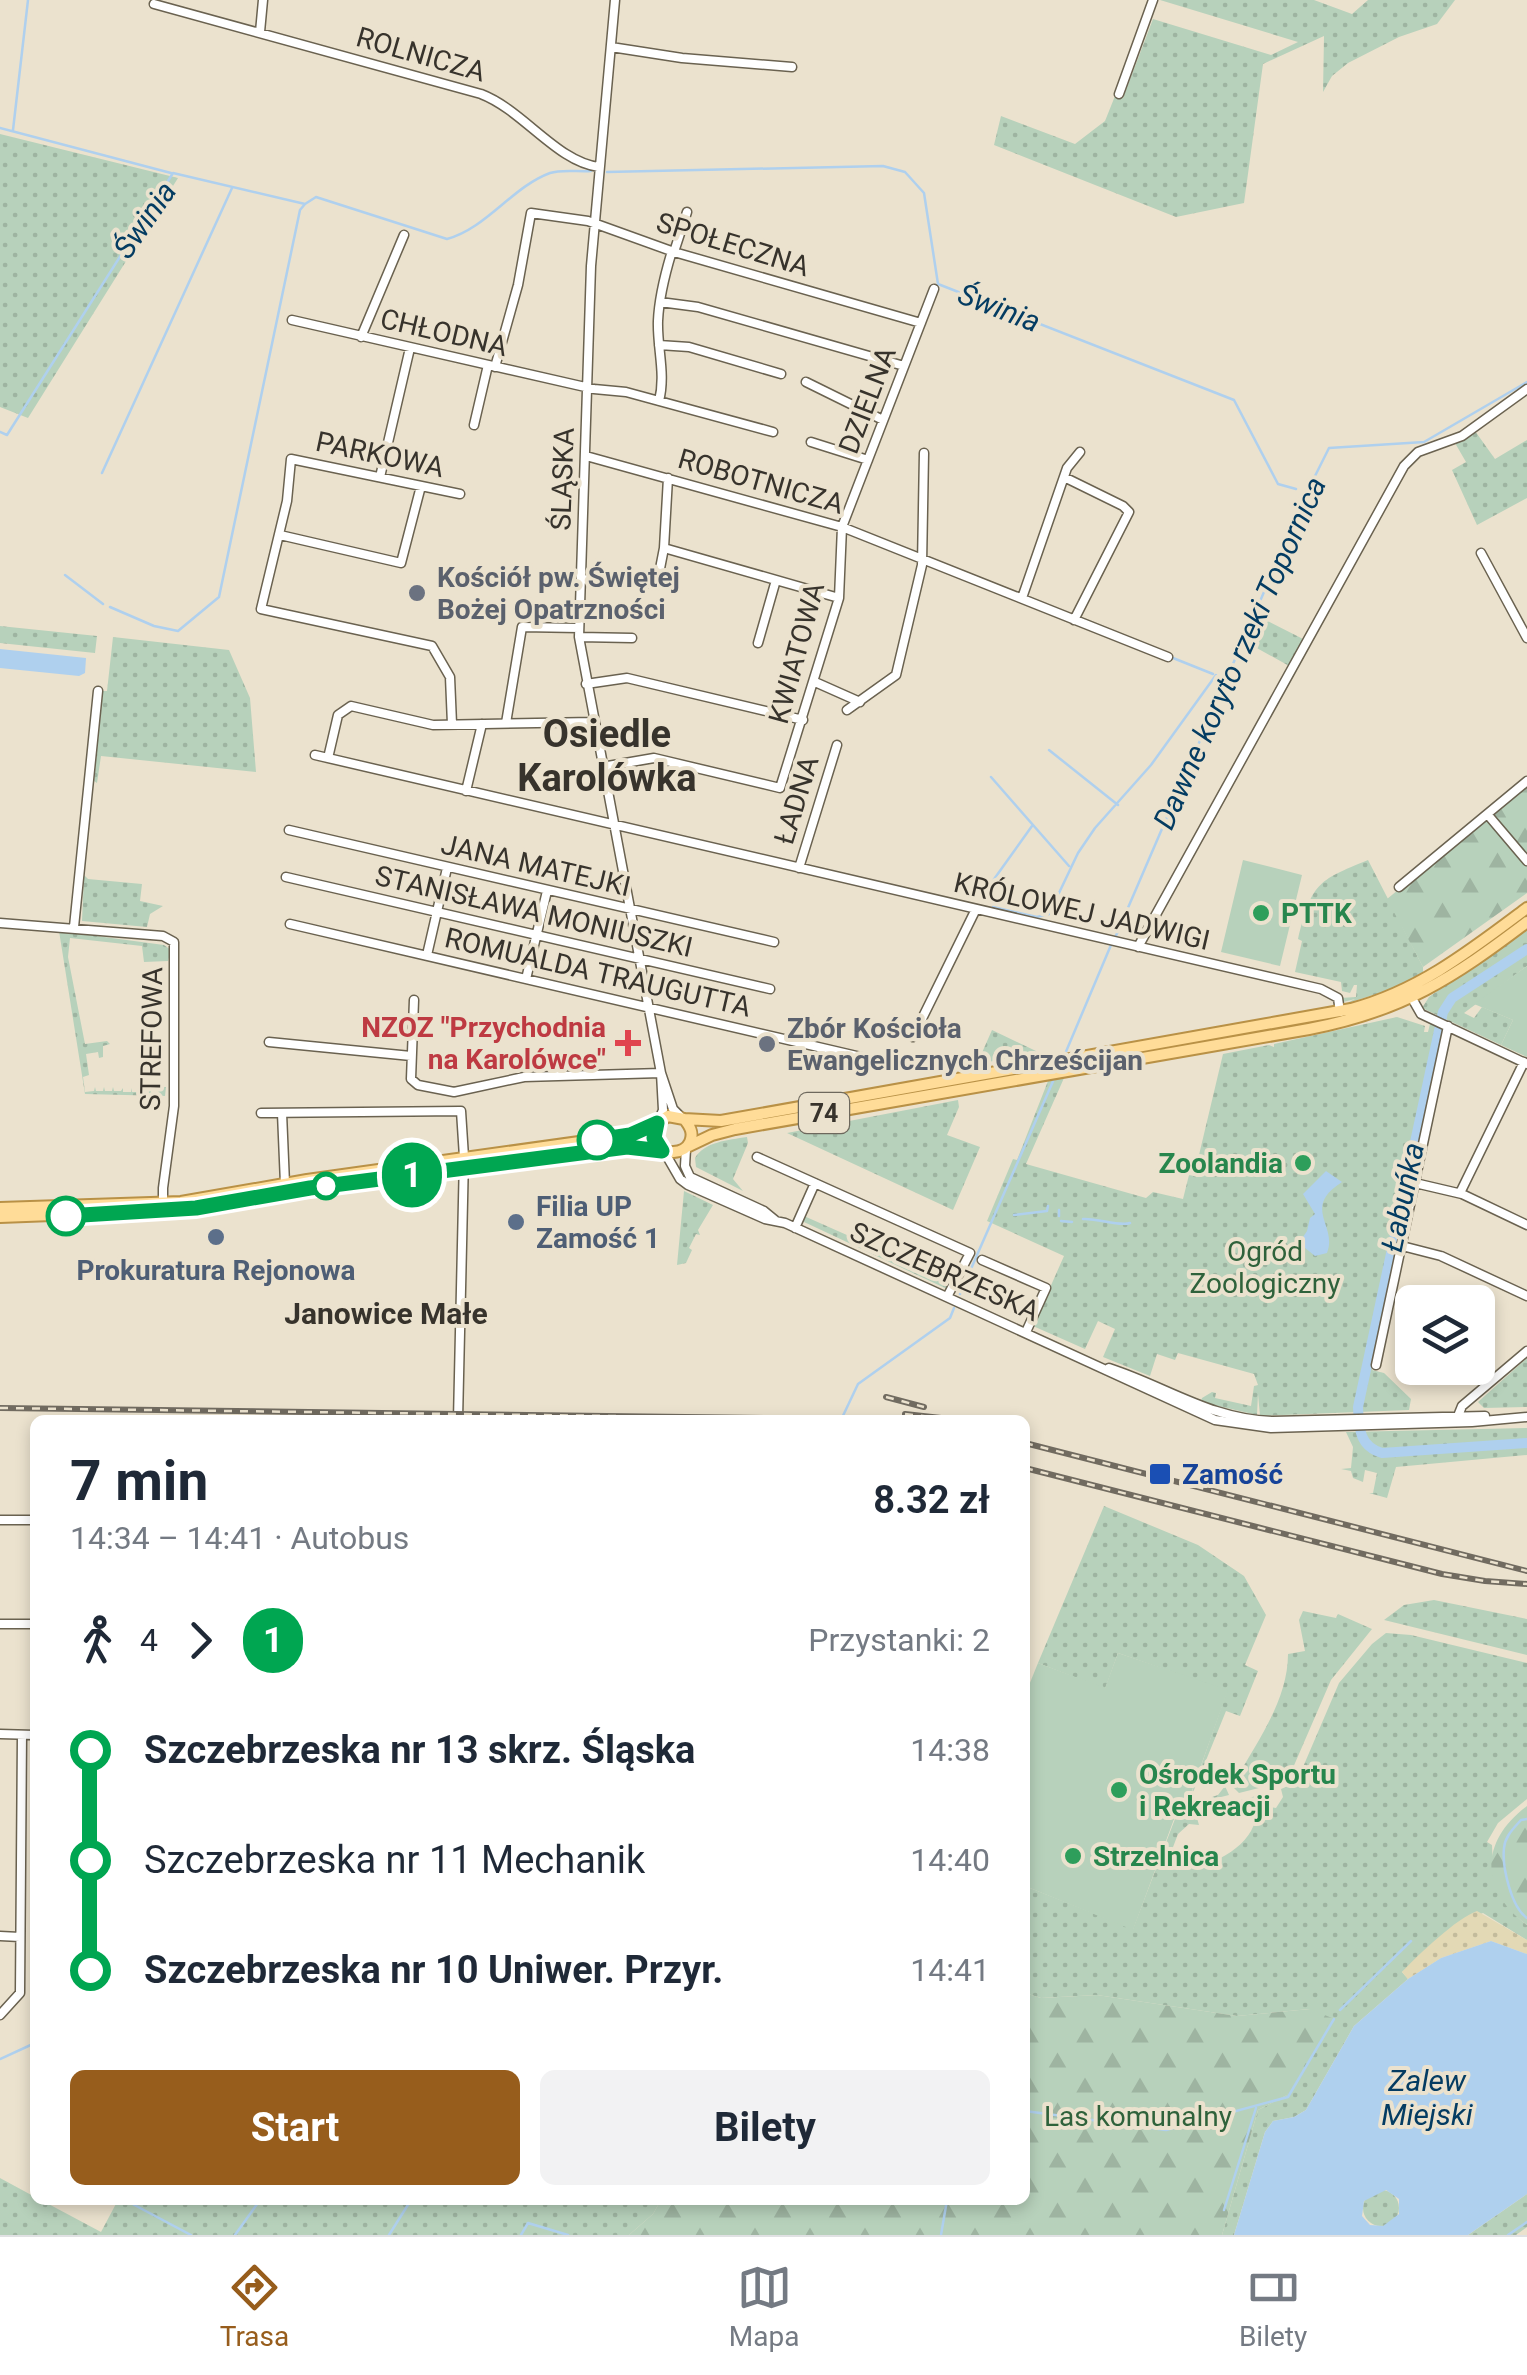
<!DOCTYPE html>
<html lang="pl">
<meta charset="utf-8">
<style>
:root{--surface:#fff;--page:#f2f2f3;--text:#1f2937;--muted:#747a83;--line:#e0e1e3;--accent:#975d1c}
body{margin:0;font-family:Roboto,sans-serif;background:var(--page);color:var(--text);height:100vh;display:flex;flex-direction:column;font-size:38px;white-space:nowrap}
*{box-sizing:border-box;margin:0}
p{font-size:32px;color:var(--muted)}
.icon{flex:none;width:55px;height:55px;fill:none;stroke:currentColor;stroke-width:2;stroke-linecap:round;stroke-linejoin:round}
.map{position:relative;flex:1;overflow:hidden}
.details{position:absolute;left:30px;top:1415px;width:1000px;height:790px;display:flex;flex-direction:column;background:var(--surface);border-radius:15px;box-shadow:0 5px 15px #0003}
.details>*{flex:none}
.badge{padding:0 20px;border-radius:32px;font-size:35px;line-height:65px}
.buttons{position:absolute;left:1395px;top:1285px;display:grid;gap:20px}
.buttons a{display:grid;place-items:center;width:100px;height:100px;border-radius:15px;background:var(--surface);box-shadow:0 5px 15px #0003;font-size:50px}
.map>.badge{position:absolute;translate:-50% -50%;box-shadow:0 0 0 5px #fff}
.legs{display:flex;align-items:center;gap:15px;height:110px;padding:0 40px;font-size:32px}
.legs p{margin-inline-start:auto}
.overview{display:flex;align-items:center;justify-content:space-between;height:170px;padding:0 40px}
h1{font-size:55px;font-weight:700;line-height:75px}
.primary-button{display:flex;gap:20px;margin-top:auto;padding:20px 40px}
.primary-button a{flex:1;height:115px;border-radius:15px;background:var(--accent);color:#fff;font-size:40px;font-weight:700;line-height:115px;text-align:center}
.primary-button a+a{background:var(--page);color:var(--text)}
ul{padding:0 40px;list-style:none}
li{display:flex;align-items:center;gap:35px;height:110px;font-size:38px}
li i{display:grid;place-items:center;width:15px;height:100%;margin:0 12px;background:currentColor}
li i::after{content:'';width:25px;height:25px;margin:-12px;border:8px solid;border-radius:50%;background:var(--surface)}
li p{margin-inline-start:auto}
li:first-child i{background:linear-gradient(#0000 50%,currentColor 0)}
li:last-child i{background:linear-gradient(currentColor 50%,#0000 0)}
.menu{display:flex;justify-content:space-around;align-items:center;height:140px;border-top:2px solid var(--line);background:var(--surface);font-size:28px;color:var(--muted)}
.menu a{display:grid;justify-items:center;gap:5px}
.menu .current{color:var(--accent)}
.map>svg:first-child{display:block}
</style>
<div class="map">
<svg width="1527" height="2235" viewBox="0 0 1527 2235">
<defs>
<pattern id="green-dots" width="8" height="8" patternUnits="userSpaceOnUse" patternTransform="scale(2.5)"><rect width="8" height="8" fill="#b7d1bb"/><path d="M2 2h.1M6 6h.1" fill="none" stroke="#9eb4a1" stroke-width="1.8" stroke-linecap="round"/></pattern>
<pattern id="forest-firs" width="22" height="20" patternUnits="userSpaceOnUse" patternTransform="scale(2.5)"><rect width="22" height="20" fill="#b7d1bb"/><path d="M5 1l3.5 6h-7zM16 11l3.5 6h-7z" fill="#9eb4a1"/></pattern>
<pattern id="sand-dots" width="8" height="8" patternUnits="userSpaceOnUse" patternTransform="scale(2.5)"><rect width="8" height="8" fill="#e3d9b5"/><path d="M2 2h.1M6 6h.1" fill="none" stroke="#c3bb9c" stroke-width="1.8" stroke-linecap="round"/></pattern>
</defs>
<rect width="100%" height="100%" fill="#ebe2ce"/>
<path fill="url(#green-dots)" d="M1160,0H1314L1352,14L1368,0H1455L1437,24L1399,37L1348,63L1332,76L1323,92L1324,36L1263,64L1244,203L1176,217L994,145L1001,116L1075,144L1105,121L1115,96L1123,98L1153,19L1271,55L1298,42Z
M0,134L178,178L28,418L0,407Z
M1475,431L1495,459L1527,440V498L1477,525L1452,470L1466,462L1455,443Z
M1258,616L1305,640L1291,667L1246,642Z
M0,626L97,636L95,653L0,643Z
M113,637L229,650L250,698L256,772L101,756L97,783L94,781L103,691H107Z
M1368,860L1423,967V973L1447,960L1527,900V904L1417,981L1345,1004L1355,999L1343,1002L1340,998L1356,997L1357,985H1354L1350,993L1342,991L1341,982L1295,972L1302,941L1298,939C1312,884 1316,881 1368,860Z
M84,875L88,879L142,884L140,901L163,906L150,914L147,927L82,921Z
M1527,926V966L1464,1013L1474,1018L1482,1007L1513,1020L1501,1045L1422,1008L1429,997Z
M59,931L164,945L171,950L168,961L144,962L142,946L70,938L68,957L85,1044L107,1041L110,1044L103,1046V1057L99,1058L98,1052L86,1054L89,1075L83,1077L85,1092L94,1091L95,1087L96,1091H103L104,1087L105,1091H112L113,1087L114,1091H121L123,1088V1092H131V1088L132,1092H140L141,1088V1092H149L150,1088L151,1092L158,1093L160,1087H166L165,1096L85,1094Z
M1397,1017L1425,1026L1424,1032H1428L1430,1024L1444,1029L1372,1370L1384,1373L1411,1399L1409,1410L1260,1416L1258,1394L1257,1415L1201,1402L1202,1398L1212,1392L1216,1393L1215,1398L1251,1406L1254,1386L1258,1385L1254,1374L1178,1353L1175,1360L1157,1354L1150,1376L1103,1357L1115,1329L1098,1321L1085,1349L1033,1326L1064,1256L987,1221L1013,1159L1017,1160L1048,1081L1064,1078L1026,1164L1146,1198L1153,1192L1183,1199L1189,1175L1194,1176L1223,1054L1269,1045L1274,1047V1044Z
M992,1030L1036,1051L1037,1053L977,1064Z
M958,1100L959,1107L947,1135L980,1147L953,1210L787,1133Z
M747,1137L748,1143L733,1179L743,1191L696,1167L695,1158C704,1142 728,1140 747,1137Z
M684,1191L713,1205L698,1230L700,1235L696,1234L689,1248L692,1250L686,1263L677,1265Z
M804,1216L953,1282L947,1289L802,1221Z
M1527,1358V1407L1484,1408L1478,1402Z
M1527,1428V1455L1396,1467L1387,1498L1369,1493H1373L1377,1473L1365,1470L1363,1482L1353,1478L1351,1471L1341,1469L1351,1468L1353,1447L1346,1432Z
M1104,1506L1198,1545L1244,1576L1266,1615L1245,1665L1258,1671L1240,1716L1226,1711L1192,1795L1200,1801L1218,1795L1225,1786L1229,1795L1189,1805L1187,1810L1195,1811L1199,1825L1189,1824L1178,1834L1170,1855L1177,1868C1205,1870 1248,1850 1255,1821L1251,1813L1242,1810L1230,1813L1229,1803L1256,1796L1259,1799L1255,1800L1257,1805L1276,1808L1283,1797L1281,1789L1293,1784L1303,1767L1339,1683L1372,1644L1386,1633L1411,1635L1527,1663V1799L1498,1823L1487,1842L1492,1845C1493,1878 1500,1905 1527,1925V1940L1483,1913L1462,1921L1402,1972L1408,1979L1354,2026L1306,2110L1294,2117L1273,2121L1265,2132L1234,2235H1222L1258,2110L1287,2095L1310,2009L1237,2016L1097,1995L1041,1998L1025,1993V1886L1133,1929L1178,1811L1185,1812L1227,1691L1118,1653L1105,1689L1038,1663Z
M1434,1600L1527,1619V1655L1384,1620L1404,1605Z
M1303,1611L1336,1618L1338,1614L1372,1629L1331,1680L1289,1777L1279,1783L1239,1793L1234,1788V1783C1256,1743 1288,1701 1288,1654L1305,1651L1299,1620Z
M0,2178L35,2197V2200H41L101,2232L118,2200H661L653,2214L629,2235H0Z
M1363 2208a18 18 0 1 1 36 0a18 18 0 1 1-36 0Z
M1527,2194V2227L1516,2235H1468Z"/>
<path fill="url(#forest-firs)" d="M1527,785V893L1423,967L1387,899Z
M1527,1806V1925C1479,1890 1480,1841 1527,1806Z
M1025,1993L1041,1998L1097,1995L1237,2016L1310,2009L1332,2018L1287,2095L1258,2110L1222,2235H629L653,2214L661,2200H1025Z"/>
<path fill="url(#sand-dots)" d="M1477,1911L1527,1940V1954L1491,1941L1441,1958L1408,1979L1402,1972C1419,1954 1457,1918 1477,1911Z"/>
<path fill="#b7d1bb" d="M1243,860L1302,875L1280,966L1221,952Z
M1527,966V1057L1501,1045L1513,1020L1474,1004Z
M1118,1653L1228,1690L1184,1813L1177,1811L1133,1930L1025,1886V1695L1038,1663L1105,1688Z"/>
<path fill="#afd0ee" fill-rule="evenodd" d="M0,649L86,658L85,673L79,676L0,668Z
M1326,1171L1342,1182C1301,1208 1338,1225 1327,1253L1315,1256L1299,1243L1307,1231L1310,1218L1315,1214L1303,1194Z
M1491,1941L1527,1954V2194L1468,2235H1234L1265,2132L1273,2121L1294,2117L1306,2110L1354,2026L1408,1979L1441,1958ZM1386,2190L1399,2199V2214L1383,2226L1370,2225L1362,2216L1364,2201Z"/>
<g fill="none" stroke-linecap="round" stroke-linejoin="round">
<path stroke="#afd0ee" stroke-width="2.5" d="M0,128L171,173
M13,130L28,0
M607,172L883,166L905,172L924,193L938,284L1234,400L1278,484L1296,489
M0,432L7,435L173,173L305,204L316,197L447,239C487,228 512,187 550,173C562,169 578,172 591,171
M102,473L232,188
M65,575L103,604
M110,607L154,626L178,631L219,597L300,210L305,204
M1173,658L1213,674
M1049,750L1118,805
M991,777L1069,866
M992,882L1032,826
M993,907L1037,917L1049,914L1078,853L1095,828L1151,765L1216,675
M1115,938L1307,492L1329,448L1424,442L1527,382
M1065,1054L1111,945
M1014,1215L1047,1211L1048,1206
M1059,1216V1210
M1083,1219C1098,1218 1119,1227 1130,1223
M1061,1221L1072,1222
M960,1294L1054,1079
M841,1420L858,1384L950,1318L954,1308
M1527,1819L1521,1820C1514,1828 1505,1836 1504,1848C1502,1867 1511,1907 1527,1918
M1340,2010L1411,1941
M0,2059L35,2043
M1025,2111L1166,2130L1288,2097L1334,2019
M125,2200L191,2235
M1224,2210L1256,2108
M235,2235L260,2200
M389,2235L411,2200
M521,2235L528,2223L568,2235
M941,2235L947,2200
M1508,2235L1527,2222"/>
<path stroke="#afd0ee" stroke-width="10" d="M1527,949L1452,998L1443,1012L1358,1407C1359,1428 1359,1446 1382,1453L1527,1443"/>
<defs>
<path id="minor" d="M615,0L591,266L579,637L661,1073L663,1110L658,1122
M154,4L481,94C523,110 557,162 599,167
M260,32L263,0
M611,47L682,58L792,67
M1119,94L1153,0
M674,252L687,212
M660,302L698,307L904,366
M292,320L594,389L626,392L773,432
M361,337L404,235
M659,345L689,347L781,374
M495,367L518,285L531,213L588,221L674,252L921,323
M806,382L883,420
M659,401C666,374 657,348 658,321C659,297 665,274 672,251
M474,425L488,365
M811,442L868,460
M586,456L842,527L1168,657
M380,477L410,348
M1066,478L1123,506L1129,512L1074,620
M280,535L401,563L421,486
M664,548L839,598
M1481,553L1527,638
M581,579L657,584L664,548L668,478
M1022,598L1067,468L1080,452
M579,637L632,638
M758,643L776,580
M815,682L860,702
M586,684L627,678L803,720
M847,710L896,675L922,565L924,453
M506,723L522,627L579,628
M452,724L450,677L432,646L261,609L287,501L291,459L460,494
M315,755L1321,989L1338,998L1340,1012
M328,758L338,715L351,706L433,725L593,722
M602,767L654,758L780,788L839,598L842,527L934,289
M466,791L482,724
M1488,815L1527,861
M289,830L774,942
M799,868L837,745
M286,877L770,989
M1399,887L1527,781
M0,923L163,936L174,942V1106L163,1188V1207
M290,924L891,1064L896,1063
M74,927L98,691
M1138,947L1404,466L1418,452L1462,436L1527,389
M427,955L447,868
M526,979L547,891
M1409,993L1421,1014L1527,1064
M414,1000L411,1079L418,1085L454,1092L524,1077L661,1073
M913,1037L976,909
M269,1042L411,1056
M661,1073L673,1109L681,1117
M261,1113L461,1111L464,1157L458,1420
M282,1113L285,1184
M686,1149L685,1166L690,1177L764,1211L775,1220
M665,1153L680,1179L688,1185L765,1219L785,1223L1215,1420L1271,1428L1472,1422L1527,1417
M757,1157L970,1253L947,1297
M1415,1183L1462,1194L1527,1225
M1460,1193L1524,1062
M795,1228L815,1183
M1402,1246L1441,1256L1527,1296
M982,1260L1046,1288L1026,1332
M1376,1365L1448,1026
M1109,1368C1165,1386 1212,1420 1273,1421L1485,1416
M1458,1416L1462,1406L1527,1351
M0,1520H35
M0,1624H35
M0,1734L35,1735
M0,1936L20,1937
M0,2015L20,1993L22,1735"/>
<path id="major" d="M684,1119L721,1121L1351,1009C1419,991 1471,950 1527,908
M689,1146L712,1135L735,1129L1309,1029C1403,1011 1453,978 1527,922
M0,1208L181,1202L307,1180L622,1136L648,1129L656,1124
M0,1217L182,1210L310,1188L627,1147C647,1146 681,1162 690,1142C694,1133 690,1126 684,1119L668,1116L657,1123L653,1138L662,1151"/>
</defs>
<use href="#minor" stroke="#6a6250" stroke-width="11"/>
<use href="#major" stroke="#b99146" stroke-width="14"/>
<use href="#minor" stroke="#fff" stroke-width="8"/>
<use href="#major" stroke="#ffdc98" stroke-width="10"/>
<defs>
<path id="rail" d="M886,1397L924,1407
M0,1408L920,1420
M905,1414L959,1420
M1025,1443L1527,1571
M1025,1468L1442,1574L1485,1581L1527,1584"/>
</defs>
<use href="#rail" stroke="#716b60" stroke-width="6"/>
<use href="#rail" stroke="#ebe2ce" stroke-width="2.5" stroke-dasharray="8" stroke-linecap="butt"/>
</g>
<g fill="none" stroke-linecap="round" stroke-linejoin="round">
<defs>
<path id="line-1" d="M66,1216L196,1208L310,1188L627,1147L662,1151L654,1138L657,1123L630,1135L597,1140"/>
</defs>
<use href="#line-1" stroke="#fff" stroke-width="22"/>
<use href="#line-1" stroke="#00a651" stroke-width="15"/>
</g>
<g fill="#6b7280" stroke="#ebe2ce" stroke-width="4">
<circle cx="417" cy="593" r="10"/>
<circle cx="767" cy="1044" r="10"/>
</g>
<g fill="#2e9e5b" stroke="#ebe2ce" stroke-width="4">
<circle cx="1261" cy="913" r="10"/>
<circle cx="1303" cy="1163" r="10"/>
<circle cx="1119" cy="1790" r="10"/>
<circle cx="1073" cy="1856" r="10"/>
</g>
<path fill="#e0444e" stroke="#ebe2ce" stroke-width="4" d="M623 1028h10v10h10v10h-10v10h-10v-10h-10v-10h10z"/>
<g fill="#fff" stroke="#00a651" stroke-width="5">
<circle cx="597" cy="1140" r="18"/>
<circle cx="326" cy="1186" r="12"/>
<circle cx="66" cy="1216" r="18"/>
</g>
<g fill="#5c6f8a" stroke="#ebe2ce" stroke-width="4">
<circle cx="516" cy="1222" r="10"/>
<circle cx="216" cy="1237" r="10"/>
</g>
<rect fill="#1a4fb4" stroke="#ebe2ce" stroke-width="4" x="1148" y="1462" width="24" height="24" rx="5"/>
<g text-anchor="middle" stroke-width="8" stroke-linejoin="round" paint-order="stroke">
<rect fill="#ebe2ce" stroke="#6d685d" stroke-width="2.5" x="799" y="1093" width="50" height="40" rx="8"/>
<g font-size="25" font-weight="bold" fill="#37332c">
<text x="824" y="1122">74</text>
</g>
<g font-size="28" fill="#37332c" stroke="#ebe2ce">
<text transform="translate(421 54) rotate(16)" y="10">ROLNICZA</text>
<text transform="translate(733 244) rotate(17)" y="10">SPOŁECZNA</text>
<text transform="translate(444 332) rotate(13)" y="10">CHŁODNA</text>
<text transform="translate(867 400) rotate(-69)" y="10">DZIELNA</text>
<text transform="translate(380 454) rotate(12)" y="10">PARKOWA</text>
<text transform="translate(562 479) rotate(-88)" y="10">ŚLĄSKA</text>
<text transform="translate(761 481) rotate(16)" y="10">ROBOTNICZA</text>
<text transform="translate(796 653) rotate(-75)" y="10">KWIATOWA</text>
<text transform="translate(796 800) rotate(-73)" y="10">ŁADNA</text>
<text transform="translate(536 865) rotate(13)" y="10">JANA MATEJKI</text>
<text transform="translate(534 911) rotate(13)" y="10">STANISŁAWA MONIUSZKI</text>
<text transform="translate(1082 911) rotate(13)" y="10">KRÓLOWEJ JADWIGI</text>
<text transform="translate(598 972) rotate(13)" y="10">ROMUALDA TRAUGUTTA</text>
<text transform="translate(151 1039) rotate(-89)" y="10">STREFOWA</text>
<text transform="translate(945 1271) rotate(24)" y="10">SZCZEBRZESKA</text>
</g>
<g font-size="28" font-weight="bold" fill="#5b616d" stroke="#ebe2ce" text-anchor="start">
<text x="437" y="587">Kościół pw. Świętej<tspan x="437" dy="32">Bożej Opatrzności</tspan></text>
<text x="787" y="1038">Zbór Kościoła<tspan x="787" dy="32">Ewangelicznych Chrześcijan</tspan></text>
</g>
<g font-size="28" font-weight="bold" fill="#27864d" stroke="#ebe2ce" text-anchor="start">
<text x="1281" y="923">PTTK</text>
<text x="1283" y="1173" text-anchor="end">Zoolandia</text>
<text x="1139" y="1784">Ośrodek Sportu<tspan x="1139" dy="32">i Rekreacji</tspan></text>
<text x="1093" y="1866">Strzelnica</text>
</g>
<g font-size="28" font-weight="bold" fill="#be3a42" stroke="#ebe2ce" text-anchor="end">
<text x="606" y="1037">NZOZ "Przychodnia<tspan x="606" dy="32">na Karolówce"</tspan></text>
</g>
<g font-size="28" font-weight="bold" fill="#4e5e75" stroke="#ebe2ce" text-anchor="start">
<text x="536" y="1216">Filia UP<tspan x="536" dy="32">Zamość 1</tspan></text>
<text x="216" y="1280" text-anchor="middle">Prokuratura Rejonowa</text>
</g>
<g font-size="28" fill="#2f623b" stroke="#ebe2ce">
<text x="1265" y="1261">Ogród<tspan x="1265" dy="32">Zoologiczny</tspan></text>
<text x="1138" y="2126">Las komunalny</text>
</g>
<g font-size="28" font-weight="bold" fill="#164399" stroke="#ebe2ce" text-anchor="start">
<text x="1182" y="1484">Zamość</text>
</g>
<g font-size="30" font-style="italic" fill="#043c62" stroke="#ebe2ce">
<text transform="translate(145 220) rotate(-55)" y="10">Świnia</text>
<text transform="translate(999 308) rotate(21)" y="10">Świnia</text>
<text transform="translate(1240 653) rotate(-66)" y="10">Dawne koryto rzeki Topornica</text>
<text transform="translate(1403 1197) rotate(-78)" y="10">Łabuńka</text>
<text x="1427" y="2091">Zalew<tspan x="1427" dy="34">Miejski</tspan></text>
</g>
<g font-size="30" font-weight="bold" fill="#37332c" stroke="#ebe2ce">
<text x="386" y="1324">Janowice Małe</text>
</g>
<g font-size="38" font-weight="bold" fill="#37332c" stroke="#ebe2ce">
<text x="607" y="747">Osiedle<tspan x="607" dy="44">Karolówka</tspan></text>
</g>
</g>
</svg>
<div class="buttons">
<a><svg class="icon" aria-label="layers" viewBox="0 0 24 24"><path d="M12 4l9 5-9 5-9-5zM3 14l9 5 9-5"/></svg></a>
</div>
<b class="badge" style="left:412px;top:1175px;background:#00a651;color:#fff">1</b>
<section class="details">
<div class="overview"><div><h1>7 min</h1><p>14:34 – 14:41 · Autobus</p></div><b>8.32 zł</b></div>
<div class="legs"><svg class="icon" aria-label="walk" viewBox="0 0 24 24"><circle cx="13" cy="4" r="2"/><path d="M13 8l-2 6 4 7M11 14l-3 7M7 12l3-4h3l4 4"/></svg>4<svg class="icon" aria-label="forward" viewBox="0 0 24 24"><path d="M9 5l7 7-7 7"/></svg><b class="badge" style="background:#00a651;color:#fff">1</b><p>Przystanki: 2</p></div>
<ul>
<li><i style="color:#00a651"></i><b>Szczebrzeska nr 13 skrz. Śląska</b><p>14:38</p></li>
<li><i style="color:#00a651"></i><span>Szczebrzeska nr 11 Mechanik</span><p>14:40</p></li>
<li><i style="color:#00a651"></i><b>Szczebrzeska nr 10 Uniwer. Przyr.</b><p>14:41</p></li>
</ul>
<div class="primary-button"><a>Start</a><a>Bilety</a></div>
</section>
</div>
<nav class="menu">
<a class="current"><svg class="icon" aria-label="directions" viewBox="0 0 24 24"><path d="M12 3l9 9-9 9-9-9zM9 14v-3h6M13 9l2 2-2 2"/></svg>Trasa</a>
<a><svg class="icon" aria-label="map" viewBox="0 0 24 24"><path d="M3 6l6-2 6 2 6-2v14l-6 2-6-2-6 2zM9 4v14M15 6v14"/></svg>Mapa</a>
<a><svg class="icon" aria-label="tickets" viewBox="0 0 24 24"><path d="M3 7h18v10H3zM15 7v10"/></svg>Bilety</a>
</nav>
